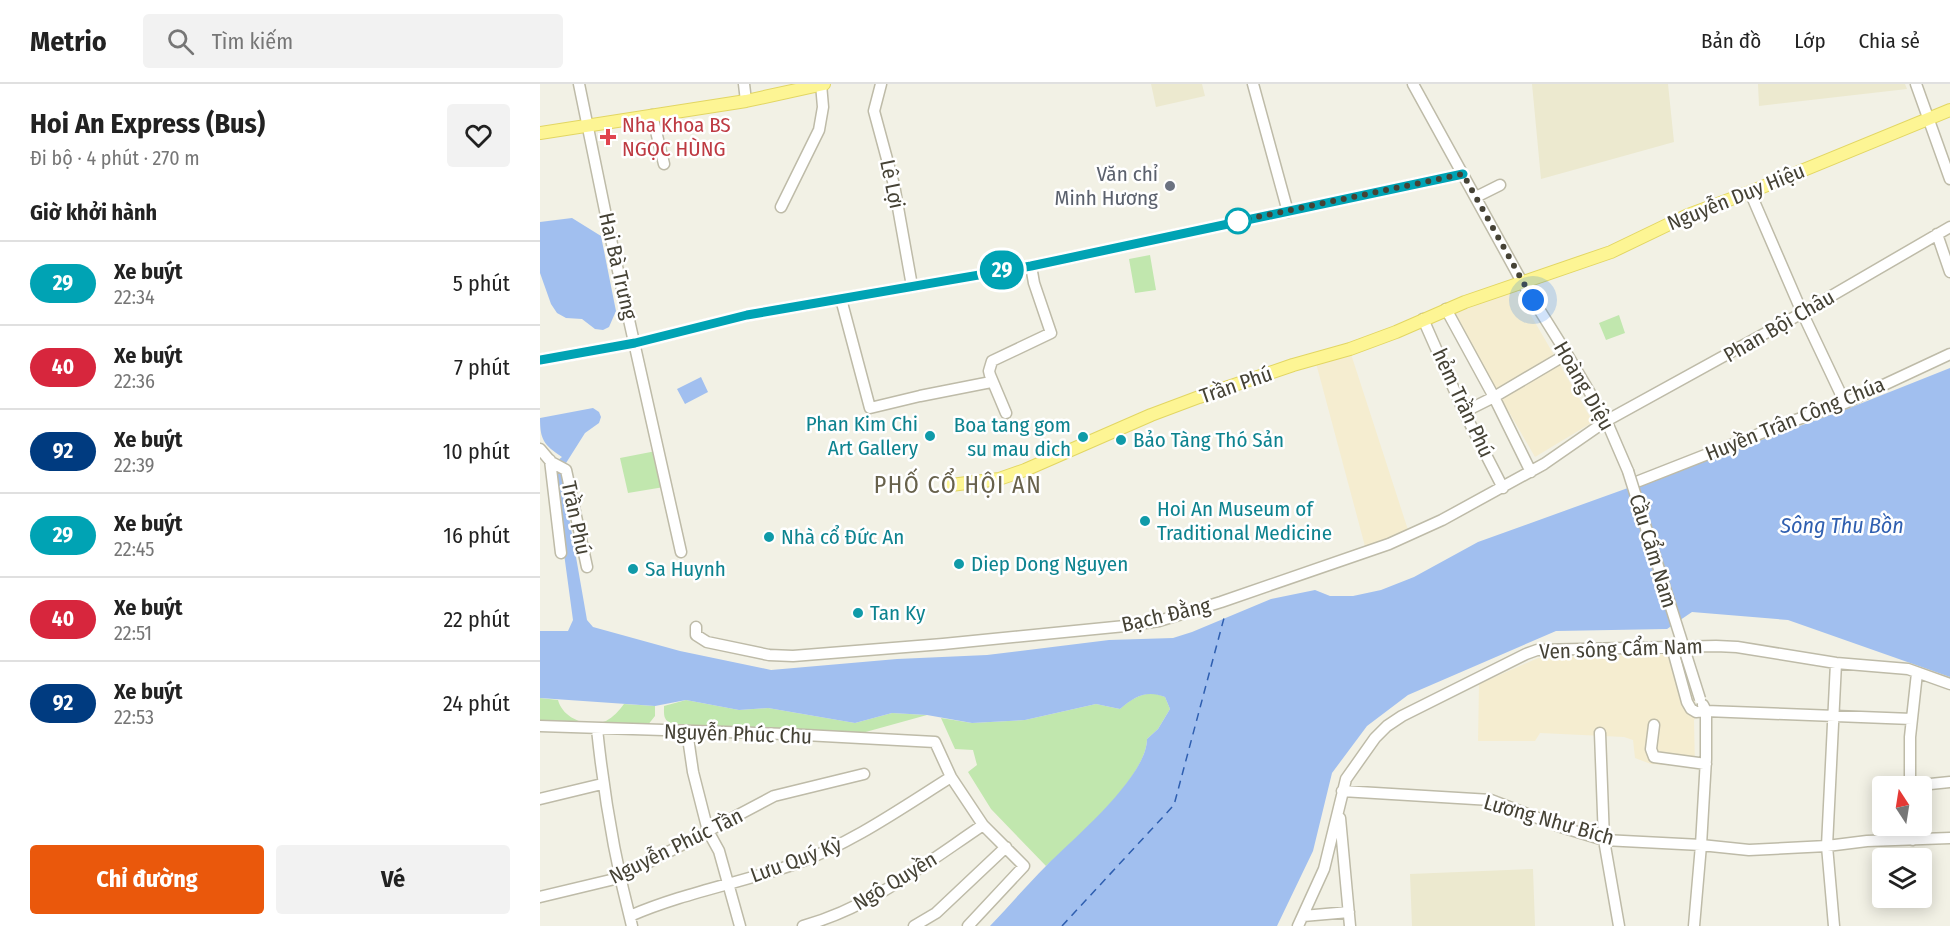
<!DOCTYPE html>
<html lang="vi">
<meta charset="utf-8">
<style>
:root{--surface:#fff;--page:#f2f2f2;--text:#222;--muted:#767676;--line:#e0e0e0;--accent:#ea580c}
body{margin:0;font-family:"Fira Sans Condensed",sans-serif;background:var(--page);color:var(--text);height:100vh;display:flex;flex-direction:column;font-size:22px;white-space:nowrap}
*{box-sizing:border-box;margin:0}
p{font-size:20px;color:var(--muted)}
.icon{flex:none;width:33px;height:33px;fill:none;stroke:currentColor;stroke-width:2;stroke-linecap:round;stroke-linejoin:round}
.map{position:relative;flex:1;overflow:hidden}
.panel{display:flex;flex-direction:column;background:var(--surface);width:540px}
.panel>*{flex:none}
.badge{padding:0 12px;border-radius:20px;font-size:21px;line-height:39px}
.needle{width:39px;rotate:348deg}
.fabs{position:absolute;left:1332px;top:692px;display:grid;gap:12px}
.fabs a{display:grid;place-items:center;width:60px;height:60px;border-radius:6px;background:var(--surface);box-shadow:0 3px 15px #0003;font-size:30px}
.you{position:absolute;width:30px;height:30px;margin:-15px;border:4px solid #fff;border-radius:50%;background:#1a73e8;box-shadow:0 0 0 9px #1a73e833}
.map>.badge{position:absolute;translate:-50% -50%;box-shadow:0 0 0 3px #fff}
h2{padding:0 30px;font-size:22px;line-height:54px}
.round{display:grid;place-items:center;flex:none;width:63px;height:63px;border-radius:6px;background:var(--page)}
.head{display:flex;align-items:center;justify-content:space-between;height:102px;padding:0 30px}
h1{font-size:28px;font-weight:700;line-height:45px}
.button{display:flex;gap:12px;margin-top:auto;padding:12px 30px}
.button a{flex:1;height:69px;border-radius:6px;background:var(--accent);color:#fff;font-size:24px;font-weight:700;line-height:69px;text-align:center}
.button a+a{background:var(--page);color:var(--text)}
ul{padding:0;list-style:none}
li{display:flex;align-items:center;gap:18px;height:84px;padding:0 30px;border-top:2px solid var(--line)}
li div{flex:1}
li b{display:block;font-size:22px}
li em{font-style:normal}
li .badge{min-width:66px;font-weight:700;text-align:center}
header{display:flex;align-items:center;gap:36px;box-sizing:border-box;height:84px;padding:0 30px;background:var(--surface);border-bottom:2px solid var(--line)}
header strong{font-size:28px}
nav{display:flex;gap:33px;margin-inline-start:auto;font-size:21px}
.search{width:420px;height:54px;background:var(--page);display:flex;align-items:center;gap:15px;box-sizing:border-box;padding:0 21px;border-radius:6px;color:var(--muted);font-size:22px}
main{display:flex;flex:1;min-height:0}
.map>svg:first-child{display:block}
</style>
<header>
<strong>Metrio</strong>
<div class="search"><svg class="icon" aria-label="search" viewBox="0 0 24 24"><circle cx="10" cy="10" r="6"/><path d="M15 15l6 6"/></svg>Tìm kiếm</div>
<nav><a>Bản đồ</a><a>Lớp</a><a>Chia sẻ</a></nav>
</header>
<main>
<section class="panel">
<div class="head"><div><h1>Hoi An Express (Bus)</h1><p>Đi bộ · 4 phút · 270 m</p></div><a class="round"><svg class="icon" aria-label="heart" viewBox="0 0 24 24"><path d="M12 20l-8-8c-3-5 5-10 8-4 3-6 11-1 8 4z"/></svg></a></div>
<h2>Giờ khởi hành</h2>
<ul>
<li><span class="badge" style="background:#00a3b4;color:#fff">29</span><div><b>Xe buýt</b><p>22:34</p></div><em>5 phút</em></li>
<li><span class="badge" style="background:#d7263d;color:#fff">40</span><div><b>Xe buýt</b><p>22:36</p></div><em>7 phút</em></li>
<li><span class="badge" style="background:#003b80;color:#fff">92</span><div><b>Xe buýt</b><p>22:39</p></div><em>10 phút</em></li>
<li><span class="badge" style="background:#00a3b4;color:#fff">29</span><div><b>Xe buýt</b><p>22:45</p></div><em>16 phút</em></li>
<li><span class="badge" style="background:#d7263d;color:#fff">40</span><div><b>Xe buýt</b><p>22:51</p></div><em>22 phút</em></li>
<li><span class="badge" style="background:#003b80;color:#fff">92</span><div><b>Xe buýt</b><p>22:53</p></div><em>24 phút</em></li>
</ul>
<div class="button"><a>Chỉ đường</a><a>Vé</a></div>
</section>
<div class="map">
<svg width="1410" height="842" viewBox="0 0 1410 842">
<rect width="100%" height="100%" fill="#f2f1e5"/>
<path fill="#f5edd0" d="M975,204L1053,338L995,373L913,231Z
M811,270L869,449L826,466L776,279Z
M1133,570L1151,605L1158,630L1154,636L1155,683L1111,680L1095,674L1093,656L1084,653L1000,649L995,657H938L939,600L998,574Z"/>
<path fill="#ece9cf" d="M611,0H662L665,12L616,23Z
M992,0H1128L1134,58L1001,95Z
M1218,0H1365L1367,5L1219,22Z
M993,785L995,842H872L870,790Z"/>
<path fill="#c1e7ae" d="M610,171L616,206L595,209L589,175Z
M1079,231L1085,249L1066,256L1059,239Z
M116,367L124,403L88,409L80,374Z
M614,609L625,613L630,625L618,645L607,655C607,693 534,757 506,782L451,725L428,688L437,681L433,666L415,665L401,634L432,639L485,636L556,620L580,625C591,615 600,610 614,609Z
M0,614L18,616C23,635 48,644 66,637C73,633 79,627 84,620L115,622V632L107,642L0,639Z
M146,616L199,626L228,624L315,639L352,629L387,631L322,649L132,640C123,636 124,631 124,622Z"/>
<path fill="#a1bfef" d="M32,134L61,152L76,227L69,243L63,246L55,245L42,235L26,234L17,229L11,220L0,189V138Z
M1410,284V593L1248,536L1152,528L1127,545L1016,547L868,611L827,642L792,689L773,767L737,842H450C469,822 487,801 506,782C533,755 607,693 607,655L618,645L630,625L625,613C607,606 595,612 580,625L556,620L485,636L432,639L387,631L352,629L315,639L228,624L199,626L146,616L115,622L0,614V547H28L33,536L12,381L22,373C4,361 0,356 0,334L53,324L59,328L61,333L59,339L45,349L21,387L47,536L53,543L140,567L231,586L357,575L447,571L569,556L633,554L652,548L731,515L775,506L790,512H813L841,506L874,493L938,458L1307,325Z
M161,293L168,308L145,320L137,305Z"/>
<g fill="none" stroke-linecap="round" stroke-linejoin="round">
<path stroke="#2f5fb0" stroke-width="1.5" stroke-dasharray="8 6" stroke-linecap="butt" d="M522,842L634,721L684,534"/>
<defs>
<path id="minor" d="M39,0L70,151L141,468
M204,0L206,17
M341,0L334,27L354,101L372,202
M713,0L748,128
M873,0L982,198L1027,270L1066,336L1088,387
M1376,0L1410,95
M112,31L124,80
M1210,108L1261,226L1305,319
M936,113L960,101
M241,123L279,46L283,23L281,0
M1397,150L1410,188
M301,215L330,324L380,312L451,298
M906,225L954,313L1027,270
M883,235L924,328L963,404
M0,276L95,259L207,231L491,182L923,90
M924,328L954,313L991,388
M466,329L450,291L449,287L452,277L511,249L494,199L491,182
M0,365L11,378L26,386L47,483
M10,376L21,469
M1099,397L1247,339L1305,319L1410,270
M156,543V551L167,558L229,571L253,572L403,560L585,542L619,537L681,518L849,460L902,436L1004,380L1066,337L1262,229L1410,143
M1132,563L1147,618L1151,625L1156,628L1166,627L1372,635
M1114,641L1111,665L1114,673L1166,680
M0,642L246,650L395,658L411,693L443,741L484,782L428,842
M57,645C64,712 75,777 92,842
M147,647L153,688L168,747L179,767L200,842
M1060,649L1064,756L1079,842
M1370,702V653L1377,589
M1371,702L1410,698
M802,707L951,716L1021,743L1064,756L1161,761L1209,766L1287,762L1327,757L1410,754
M0,715L62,700
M800,734L810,842
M1372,741L1373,756
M0,813L79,794L234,712L324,690
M90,832C143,809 200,799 255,780C312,759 360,725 411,693
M763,832L809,828
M263,842C331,823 385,780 443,741
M374,842L396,829L466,763
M758,842L784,785L806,695L835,654L847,642L862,632L986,570L997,566L1176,562L1197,563L1296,579L1368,585L1410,600
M1154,842L1161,761L1166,675V627L1163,621
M1294,842L1287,762L1296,579"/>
<path id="major" d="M0,49L206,17L284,0
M411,401L459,395L485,386L611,331L659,313L753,281L810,265L856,248L925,218L1071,168L1148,131L1210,108L1410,26"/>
</defs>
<use href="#minor" stroke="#bebba8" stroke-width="13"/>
<use href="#major" stroke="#e2d663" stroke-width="14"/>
<use href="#minor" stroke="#fff" stroke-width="10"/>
<use href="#major" stroke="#fdf594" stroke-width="12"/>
<defs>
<path id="minor-bridge" d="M1088,387L1160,615"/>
</defs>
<use href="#minor-bridge" stroke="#bebba8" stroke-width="13" stroke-linecap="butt"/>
<use href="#minor-bridge" stroke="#fff" stroke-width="10"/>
</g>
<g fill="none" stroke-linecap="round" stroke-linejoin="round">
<defs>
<path id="line" d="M0,276L95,259L207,231L491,182L923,90"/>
</defs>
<use href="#line" stroke="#fff" stroke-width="14"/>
<use href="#line" stroke="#00a3b4" stroke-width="9"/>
<path stroke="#454235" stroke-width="6" stroke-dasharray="0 10.8" d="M698,137L923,90L993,216"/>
</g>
<path fill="#e0444e" stroke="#fff" stroke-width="2" d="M65 44h6v6h6v6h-6v6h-6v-6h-6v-6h6z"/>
<circle fill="#6b7280" stroke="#fff" stroke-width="2" cx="630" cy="102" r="6"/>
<circle fill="#fff" stroke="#00a3b4" stroke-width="3" cx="698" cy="137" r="12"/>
<g fill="#0f9aa8" stroke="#fff" stroke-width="2">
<circle cx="390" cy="352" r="6"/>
<circle cx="543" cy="353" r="6"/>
<circle cx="581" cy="356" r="6"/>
<circle cx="605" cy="437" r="6"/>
<circle cx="229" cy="453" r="6"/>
<circle cx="419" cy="480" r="6"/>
<circle cx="93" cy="485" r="6"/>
<circle cx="318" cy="529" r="6"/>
</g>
<g text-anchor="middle" stroke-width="5" stroke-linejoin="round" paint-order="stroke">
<g font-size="21" fill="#be3a42" stroke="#fff" text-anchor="start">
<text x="82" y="48">Nha Khoa BS<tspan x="82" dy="24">NGỌC HÙNG</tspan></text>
</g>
<g font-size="21" fill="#5b616d" stroke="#fff" text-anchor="end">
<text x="618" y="97">Văn chỉ<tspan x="618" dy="24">Minh Hương</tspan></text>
</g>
<g font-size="21" fill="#454235" stroke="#fff">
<text transform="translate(352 100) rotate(78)" y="7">Lê Lợi</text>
<text transform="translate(1196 113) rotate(-22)" y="7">Nguyễn Duy Hiệu</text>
<text transform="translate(78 182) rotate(77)" y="7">Hai Bà Trưng</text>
<text transform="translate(1239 242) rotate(-30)" y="7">Phan Bội Châu</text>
<text transform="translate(696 301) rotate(-19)" y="7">Trần Phú</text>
<text transform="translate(1044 302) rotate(60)" y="7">Hoàng Diệu</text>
<text transform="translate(923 319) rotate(65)" y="7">hẻm Trần Phú</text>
<text transform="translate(1255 335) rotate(-22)" y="7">Huyền Trân Công Chúa</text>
<text transform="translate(36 434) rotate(78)" y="7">Trần Phú</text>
<text transform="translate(1113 467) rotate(73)" y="7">Cầu Cẩm Nam</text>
<text transform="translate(626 531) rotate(-13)" y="7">Bạch Đằng</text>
<text transform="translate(1081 565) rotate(-2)" y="7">Ven sông Cẩm Nam</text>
<text transform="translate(198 650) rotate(2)" y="7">Nguyễn Phúc Chu</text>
<text transform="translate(1009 736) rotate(16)" y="7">Lương Như Bích</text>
<text transform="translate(136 762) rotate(-26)" y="7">Nguyễn Phúc Tần</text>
<text transform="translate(256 776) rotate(-20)" y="7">Lưu Quý Kỳ</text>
<text transform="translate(355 797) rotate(-31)" y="7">Ngô Quyền</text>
</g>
<g font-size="21" fill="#0d838f" stroke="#fff" text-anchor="start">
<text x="378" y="347" text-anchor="end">Phan Kim Chi<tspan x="378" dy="24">Art Gallery</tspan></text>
<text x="531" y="348" text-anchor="end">Boa tang gom<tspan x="531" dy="24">su mau dich</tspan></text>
<text x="593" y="363">Bảo Tàng Thó Sản</text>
<text x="617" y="432">Hoi An Museum of<tspan x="617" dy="24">Traditional Medicine</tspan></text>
<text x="241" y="460">Nhà cổ Đức An</text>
<text x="431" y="487">Diep Dong Nguyen</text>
<text x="105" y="492">Sa Huynh</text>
<text x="330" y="536">Tan Ky</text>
</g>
<g font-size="22" font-style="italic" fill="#2f5fb0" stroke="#fff">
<text x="1302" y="449">Sông Thu Bồn</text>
</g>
<g font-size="24" letter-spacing="1.5" fill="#68624c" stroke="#fff">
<text x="418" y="409">PHỐ CỔ HỘI AN</text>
</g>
</g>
</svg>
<div class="fabs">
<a><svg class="needle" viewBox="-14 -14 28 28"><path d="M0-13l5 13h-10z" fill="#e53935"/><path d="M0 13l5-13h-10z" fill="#767676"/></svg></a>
<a><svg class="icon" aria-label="layers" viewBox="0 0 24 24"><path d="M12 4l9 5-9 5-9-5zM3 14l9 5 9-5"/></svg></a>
</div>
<div class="you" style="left:993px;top:216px"></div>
<b class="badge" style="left:462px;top:186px;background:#00a3b4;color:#fff">29</b>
</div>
</main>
